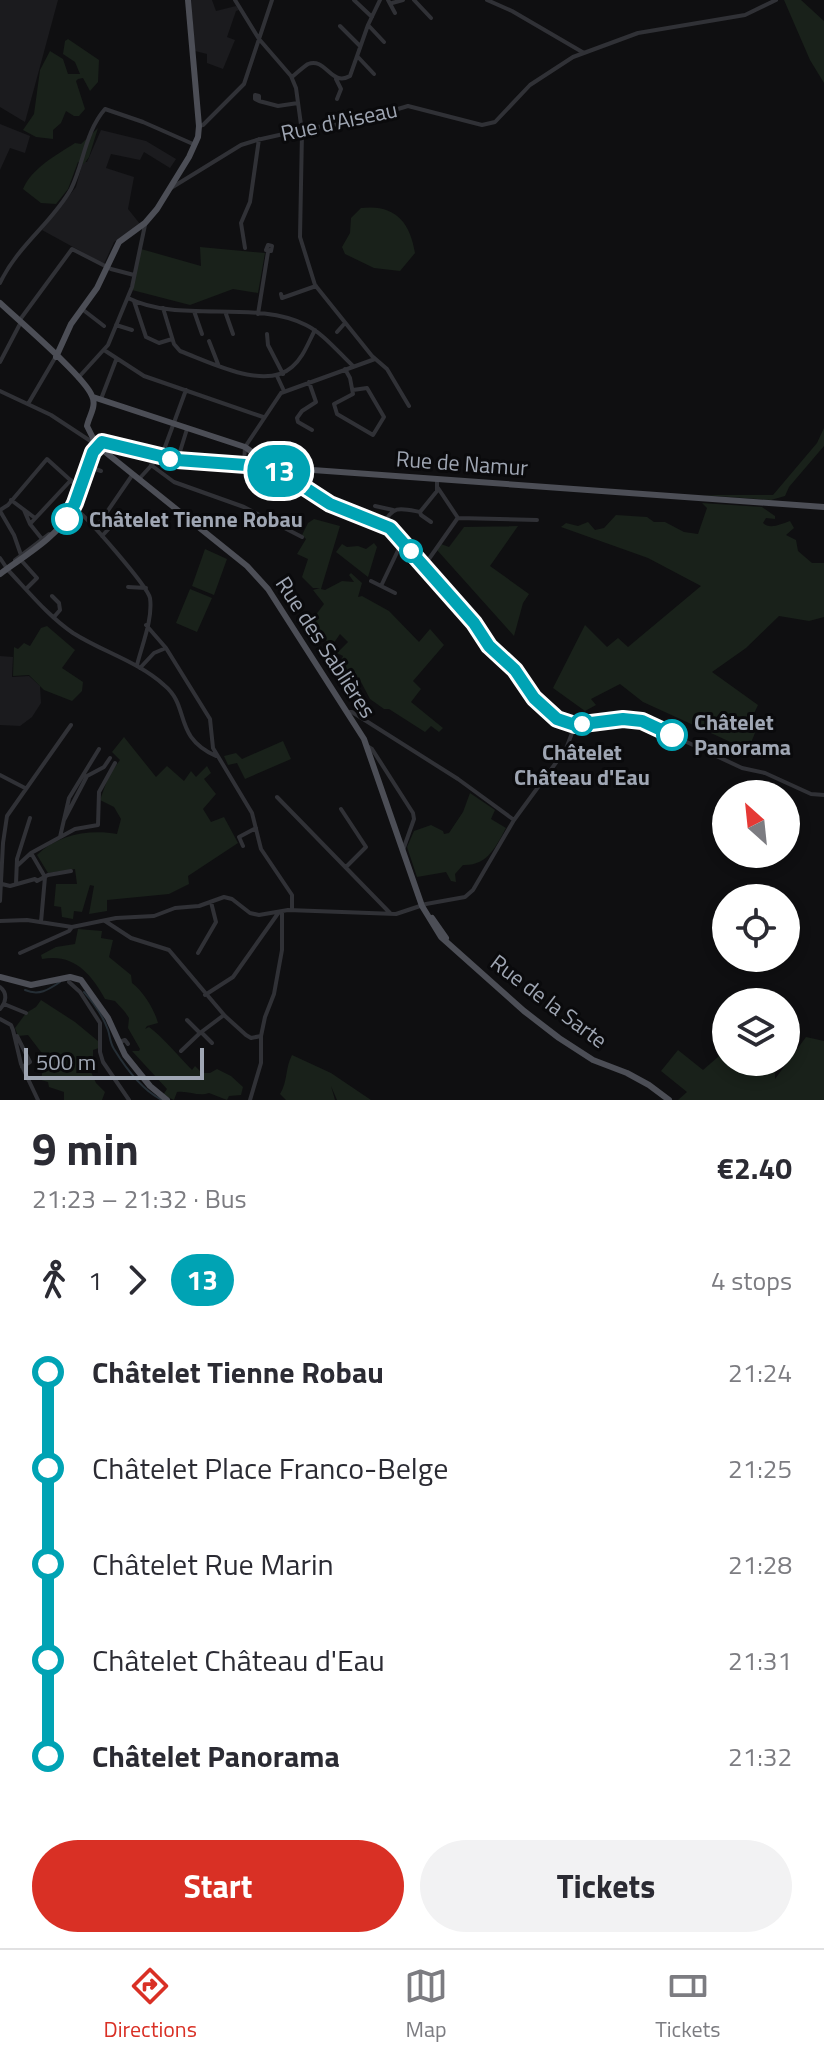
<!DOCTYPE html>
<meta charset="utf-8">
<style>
:root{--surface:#fff;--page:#f2f2f3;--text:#2b2b33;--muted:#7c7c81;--line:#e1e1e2;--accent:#d93025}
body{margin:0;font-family:"Titillium Web",sans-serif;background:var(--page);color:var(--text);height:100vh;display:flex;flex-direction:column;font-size:30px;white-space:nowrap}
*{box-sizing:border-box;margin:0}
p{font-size:26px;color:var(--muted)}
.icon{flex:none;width:44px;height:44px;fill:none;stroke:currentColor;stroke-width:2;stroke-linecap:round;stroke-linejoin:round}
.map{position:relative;height:1100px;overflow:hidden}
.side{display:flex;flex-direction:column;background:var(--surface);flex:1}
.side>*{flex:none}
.badge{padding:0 16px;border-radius:26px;font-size:28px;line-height:52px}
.needle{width:52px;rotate:333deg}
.fabs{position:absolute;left:712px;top:780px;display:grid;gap:16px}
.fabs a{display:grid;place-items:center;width:88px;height:88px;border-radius:50%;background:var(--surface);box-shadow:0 4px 12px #0003;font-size:40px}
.scale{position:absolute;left:24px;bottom:20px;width:180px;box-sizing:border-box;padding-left:8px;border:4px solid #9fa6b3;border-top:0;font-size:22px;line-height:28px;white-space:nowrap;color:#9fa6b3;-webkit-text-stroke:6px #0a0a0c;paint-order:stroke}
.map>.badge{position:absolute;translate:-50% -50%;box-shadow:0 0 0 4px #fff}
.legs{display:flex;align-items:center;gap:12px;height:88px;padding:0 32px;font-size:26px}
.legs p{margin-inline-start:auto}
.summary{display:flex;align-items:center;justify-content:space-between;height:136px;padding:0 32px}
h1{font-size:44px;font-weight:700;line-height:60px}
.cta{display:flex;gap:16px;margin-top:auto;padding:16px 32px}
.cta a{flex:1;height:92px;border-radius:48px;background:var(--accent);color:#fff;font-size:32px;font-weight:700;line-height:92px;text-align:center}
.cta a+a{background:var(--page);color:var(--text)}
ul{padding:0 32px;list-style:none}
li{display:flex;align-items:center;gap:28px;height:96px;font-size:30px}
li i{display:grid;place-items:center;width:12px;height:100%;margin:0 10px;background:currentColor}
li i::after{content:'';width:20px;height:20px;margin:-10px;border:6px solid;border-radius:50%;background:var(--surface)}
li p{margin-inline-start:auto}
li:first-child i{background:linear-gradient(#0000 50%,currentColor 0)}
li:last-child i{background:linear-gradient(currentColor 50%,#0000 0)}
.tabs{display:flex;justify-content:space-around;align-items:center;height:112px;border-top:2px solid var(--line);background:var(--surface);font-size:22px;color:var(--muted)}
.tabs a{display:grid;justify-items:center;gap:4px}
.tabs .selected{color:var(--accent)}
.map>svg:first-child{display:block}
</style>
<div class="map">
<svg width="824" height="1100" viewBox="0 0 824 1100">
<rect width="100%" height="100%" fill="#0f0f11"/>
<path fill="#1b1b1e" d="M0,0H58L25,122L0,107Z
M191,0H212L216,11L236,6L239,10L236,11L227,37L235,40L223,69L207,63V54L195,51Z
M0,124L30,136L25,153L10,148L0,170Z
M101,130L146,141L176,159L170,168L144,152L140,160L111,154L106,168L134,177L128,209L140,224L114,242L104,264L42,230L76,187L83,161L87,162Z
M0,656L13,657L12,677L29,676L40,686L41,703L32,717L20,726L0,725Z"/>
<path fill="#19211a" d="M784,0H801L824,21V83L810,60Z
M68,39L99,60L98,82L90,91L83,78L78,79L76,81L85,109L79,116H74L66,111L61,123L53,130V139L36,137L23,130L34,114L40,70L50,51L63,59L68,74H80L75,62L63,54L65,41Z
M98,128L89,157L84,164L78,162L68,189L56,204L41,203L23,189C32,168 55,156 75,143L81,144Z
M361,208C395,204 410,222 415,253L400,271L374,268L345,254L342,247L350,233L351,218Z
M200,247L265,253L258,293L233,289L190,305L132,290L141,249L201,266Z
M824,428V446L789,487L785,496L771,500L703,495H773L817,443Z
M702,503L762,507L775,516V519L766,518L763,523C770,530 781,524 790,521L794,528L786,535L796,540L798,551L812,563H824V617L809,621L779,616L746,648L712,672L758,705L750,722L757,728L748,750L643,702L620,684L591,699L596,705L585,711L553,688L585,625L607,647L618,638L628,647L701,586L648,558L561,527L566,523L578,526L588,522L595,530L604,528L616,515L647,517L654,522H665L684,532L698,534L707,508Z
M314,519L340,526L321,589L325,590L342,581L354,582L349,575L351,573L362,583L358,597L362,596L389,611L419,642L430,629L444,645L413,681L421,689L411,702L443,728L439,732L431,726L425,732L389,709H384L370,699L360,680L347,687L345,686L347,673L340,663L343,656L337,653L348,642L340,634L331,647L312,620L324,604L313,590L320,588H313L302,577L308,559L297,554L306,539L302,535L308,523Z
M518,526L490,566L529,594L523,603L514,636L437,550L441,544L449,547L464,527Z
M374,543L377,547L368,577L336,552L342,544L347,547L358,546L366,549Z
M205,549L227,559L214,595L192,586Z
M190,589L212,598L197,632L176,623Z
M47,626L75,650L62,668L83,682L82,691L72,701L44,690L29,675L13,676L14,647L18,649L24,643L30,646L41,628Z
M124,737L156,777L167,766L184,781L191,771L196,777L207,766L211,773L204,779L216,794L203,809L211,822L224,817L238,843L188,876L189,884L169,894L107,900V911L89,914L94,886L90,885L82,912L74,911L73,919L62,917L61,907L54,906L56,884H77L75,869L48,873L37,855C57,835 89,829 117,834L121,819L114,807L100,800L109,775L120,760L112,752Z
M283,741L291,759L245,779L237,763L228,765L224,756L236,753L242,759Z
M470,793L495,810L491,819L506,828C496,846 488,866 463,865L455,874L456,882L451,881L446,872L417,877L407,847L414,831L431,825L443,831L444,834L449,833L463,812Z
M78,929L102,931L101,938L113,940L109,957L131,975L132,983C144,992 155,1011 158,1023L147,1026L145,1029L149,1027C162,1036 179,1057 192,1070L195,1066L202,1073H210L217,1069L231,1076L243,1087L241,1095L229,1096L227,1100L209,1093C198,1097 188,1090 177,1092L174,1100L163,1095L167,1089L132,1051H139L140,1049L128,1028L129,1018L125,1012L115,1001L105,999C91,973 73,953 42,959L41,955L56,947L75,944Z
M41,1000L75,1022L98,1041L99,1048L93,1050V1057L89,1056L87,1063L96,1083L105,1092L102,1100H64V1092L49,1087L48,1082L41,1080L43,1068L51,1059L41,1052L28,1035L18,1036L15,1028L26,1013L36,1007Z
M806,1037L824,1041V1100H678L687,1092L661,1071L678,1050L703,1070L726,1050V1062H775V1079Z
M292,1055L331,1073L371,1100H337L331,1086L335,1100H286L280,1094C288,1081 285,1068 292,1055Z"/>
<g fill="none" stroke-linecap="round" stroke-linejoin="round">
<path stroke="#252e35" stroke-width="2" d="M25,990C39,996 48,990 60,982
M84,992C94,1003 103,1016 108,1030C110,1036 110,1043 114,1049C125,1067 142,1090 162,1100"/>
<path stroke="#303136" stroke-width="4" d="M235,0L259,39L291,76L296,88L302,132L300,237L315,285L372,356L387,369L409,406
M354,0L372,17
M388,0L395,13
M414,0L431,18
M487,0L512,11L584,53
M392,3L403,0
M340,26L360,46
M369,26L384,42
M358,57L374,74
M292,77C297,73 303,67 308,64C326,57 331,87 350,76L368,25L380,0
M336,79L341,89L337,99
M259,101L255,99V95L259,96V101L278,106L298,103
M199,126L203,125L244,84L272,0
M171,188L241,145L257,140L310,128L354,122L408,106L482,125L495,122L530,85L573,57L638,33L745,15L776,0
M268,245L272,246L271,251L266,250Z
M245,248L241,223L250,202L259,139
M0,283C18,245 52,223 71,189C84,163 85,132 105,109L143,122L193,144
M281,294L282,298L316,286
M128,298C180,324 256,299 306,325C324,334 338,352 353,366
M134,301L146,337L159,343L172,339
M163,308L174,344L180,351C210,362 265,391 292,367C303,358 308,343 315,330
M82,309L104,326
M194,311L202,334
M226,314L233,334
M258,314L268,252
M19,321L72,249L111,269L134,275
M116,325L132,330
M337,332L345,323
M267,334L268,345L283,374
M209,341L218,364
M104,350L144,376L263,417
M0,362L21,322
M345,369L350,378L353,394L334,404L337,414L373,435L384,417L367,388L353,390
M277,376L284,391
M78,378L108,345L132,287L145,225
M309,382L316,402L302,411L297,418L298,422L312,430
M0,391L51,415L92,442
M101,399L116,360
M28,404L55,358
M162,455L186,390
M178,458L187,429
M244,464L245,447L281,393L375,359
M151,465L174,482L244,507L302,537
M87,466L101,471
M275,468L330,504L390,528L474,623L489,646L515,670L534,698L557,719L575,725L623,719L642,721L742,768L765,773L811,794L824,795
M139,479L159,457
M438,488L458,518
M11,500L35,518
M375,506L393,510
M74,508C85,514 148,587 150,598C153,619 142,645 137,665
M0,510L8,505L47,459L78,487
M24,510L30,524L42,539
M0,511L14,535L21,555
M420,512L421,515L431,522
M458,518L537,520
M30,524L71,480
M383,524C394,505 400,508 420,512L437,491V479
M96,528L133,474
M102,536L114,523
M0,558L6,567
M20,559L37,578L26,589
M15,560L49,534
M424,566L457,519
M7,569C28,591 48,616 73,633C103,652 137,661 164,685C191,707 172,736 216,756
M371,581L395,593
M381,586L402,542
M128,587L146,588
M52,596L59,603L60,610L54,617
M146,625L166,648L210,719L213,748L252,813L261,849L292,895V910
M140,668L154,653L166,648
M347,712H352L458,779L514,820
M367,746L372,749L413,813L414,819L403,850
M0,775L25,788
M277,797L390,913
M341,809L366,847L346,867
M64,820L87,776L104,767L110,758
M60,837L69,798L99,749
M243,846L239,837L256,828
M31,853L45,877L41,922
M18,865L31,853L75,829L98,825L99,792L115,763
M2,884L10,886L35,879L37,881L48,875L71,871
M16,884L17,859L30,818
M0,901L3,843L7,816L71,725
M0,921L27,920L72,927L116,918L154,916L175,908L199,906L224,897L232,899L250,913L259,915L288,910L396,914L426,904L465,897L473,890L514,820L566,749L575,725
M105,921L131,938L169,950L225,1016L246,1035L251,1038L261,1036
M20,953L69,931L72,927
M198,953L216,922L211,902
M69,982L80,992L100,1023V1052L103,1062L129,1100
M0,987C8,993 6,1003 0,1009
M205,995L233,977L279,912
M4,1004L26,1013
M0,1019L11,1025L13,1030L21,1064L38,1100
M187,1020L200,1033
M200,1033L224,1015
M202,1033L212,1043
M17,1036L30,1062L22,1067
M119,1042L125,1040L128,1044
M181,1051L200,1033
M250,1100L261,1063V1036L265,1017L274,994L282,950V912"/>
<path stroke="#4c4e56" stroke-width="6" d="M0,303C18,320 85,377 92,396C97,406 89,416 87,426L94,440L91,445L96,449
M56,357L71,324L97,288L119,242L145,223L157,209L189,157L198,137L199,126L188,0
M93,397L245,447L273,467
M94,440L188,461L824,507
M99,447L247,566L268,589L364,739L422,906L441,937L524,1011L559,1038L593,1060L627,1073L649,1085L669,1100
M0,574C24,556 56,538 71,512C82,494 82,463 97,449
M432,918L446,938
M0,977L31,985L70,977L81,980L108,1018L125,1055L150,1086L167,1100"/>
</g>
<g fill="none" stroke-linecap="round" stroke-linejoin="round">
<defs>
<path id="line-1" d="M67,519L75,503L93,452L102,442L177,460L273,467L330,504L390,528L474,623L489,646L515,670L534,698L557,719L575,725L623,719L642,721L672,735"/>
</defs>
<use href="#line-1" stroke="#fff" stroke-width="18"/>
<use href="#line-1" stroke="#00a3b4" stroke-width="12"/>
</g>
<g fill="#fff" stroke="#00a3b4" stroke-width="4">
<circle cx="170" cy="459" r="10"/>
<circle cx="67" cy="519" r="14"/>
<circle cx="411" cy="551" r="10"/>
<circle cx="582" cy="724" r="10"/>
<circle cx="672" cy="735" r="14"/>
</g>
<g text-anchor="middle" stroke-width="6" stroke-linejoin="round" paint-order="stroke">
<g font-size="22" fill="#9fa6b3" stroke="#0a0a0c">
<text transform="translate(339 121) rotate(-12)" y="8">Rue d'Aiseau</text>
<text transform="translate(462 463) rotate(4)" y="8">Rue de Namur</text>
<text transform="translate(326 647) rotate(57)" y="8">Rue des Sablières</text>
<text transform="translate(549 1001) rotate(37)" y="8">Rue de la Sarte</text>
</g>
<g font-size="22" font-weight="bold" fill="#9fa6b3" stroke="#0a0a0c" text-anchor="start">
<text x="89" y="527">Châtelet Tienne Robau</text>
<text x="694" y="730">Châtelet<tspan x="694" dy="25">Panorama</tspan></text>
<text x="582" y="760" text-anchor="middle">Châtelet<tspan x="582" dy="25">Château d'Eau</tspan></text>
</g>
</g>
</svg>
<div class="fabs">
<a><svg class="needle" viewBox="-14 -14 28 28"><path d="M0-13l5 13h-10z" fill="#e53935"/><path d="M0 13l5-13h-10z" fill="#7c7c81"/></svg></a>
<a><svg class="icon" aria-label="locate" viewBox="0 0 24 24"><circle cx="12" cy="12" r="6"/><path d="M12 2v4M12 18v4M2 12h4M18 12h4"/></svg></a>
<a><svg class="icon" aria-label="layers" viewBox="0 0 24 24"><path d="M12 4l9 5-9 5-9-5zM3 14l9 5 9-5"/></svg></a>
</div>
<div class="scale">500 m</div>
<b class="badge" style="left:279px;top:471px;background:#00a3b4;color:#fff">13</b>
</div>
<section class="side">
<div class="summary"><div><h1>9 min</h1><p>21:23 – 21:32 · Bus</p></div><b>€2.40</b></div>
<div class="legs"><svg class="icon" aria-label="walk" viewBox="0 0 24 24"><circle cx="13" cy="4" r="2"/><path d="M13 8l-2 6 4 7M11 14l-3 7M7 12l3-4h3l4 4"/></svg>1<svg class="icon" aria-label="forward" viewBox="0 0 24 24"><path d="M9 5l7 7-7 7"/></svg><b class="badge" style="background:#00a3b4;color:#fff">13</b><p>4 stops</p></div>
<ul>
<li><i style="color:#00a3b4"></i><b>Châtelet Tienne Robau</b><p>21:24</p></li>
<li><i style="color:#00a3b4"></i><span>Châtelet Place Franco-Belge</span><p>21:25</p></li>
<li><i style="color:#00a3b4"></i><span>Châtelet Rue Marin</span><p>21:28</p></li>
<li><i style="color:#00a3b4"></i><span>Châtelet Château d'Eau</span><p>21:31</p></li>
<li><i style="color:#00a3b4"></i><b>Châtelet Panorama</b><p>21:32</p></li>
</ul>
<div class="cta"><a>Start</a><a>Tickets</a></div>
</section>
<nav class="tabs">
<a class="selected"><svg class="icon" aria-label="directions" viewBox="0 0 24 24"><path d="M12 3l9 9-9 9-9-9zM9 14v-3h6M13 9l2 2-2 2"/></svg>Directions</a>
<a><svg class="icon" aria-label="map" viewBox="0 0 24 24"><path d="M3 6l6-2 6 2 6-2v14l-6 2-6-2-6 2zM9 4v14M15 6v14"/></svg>Map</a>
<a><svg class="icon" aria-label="tickets" viewBox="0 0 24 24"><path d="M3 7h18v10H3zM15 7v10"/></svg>Tickets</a>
</nav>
